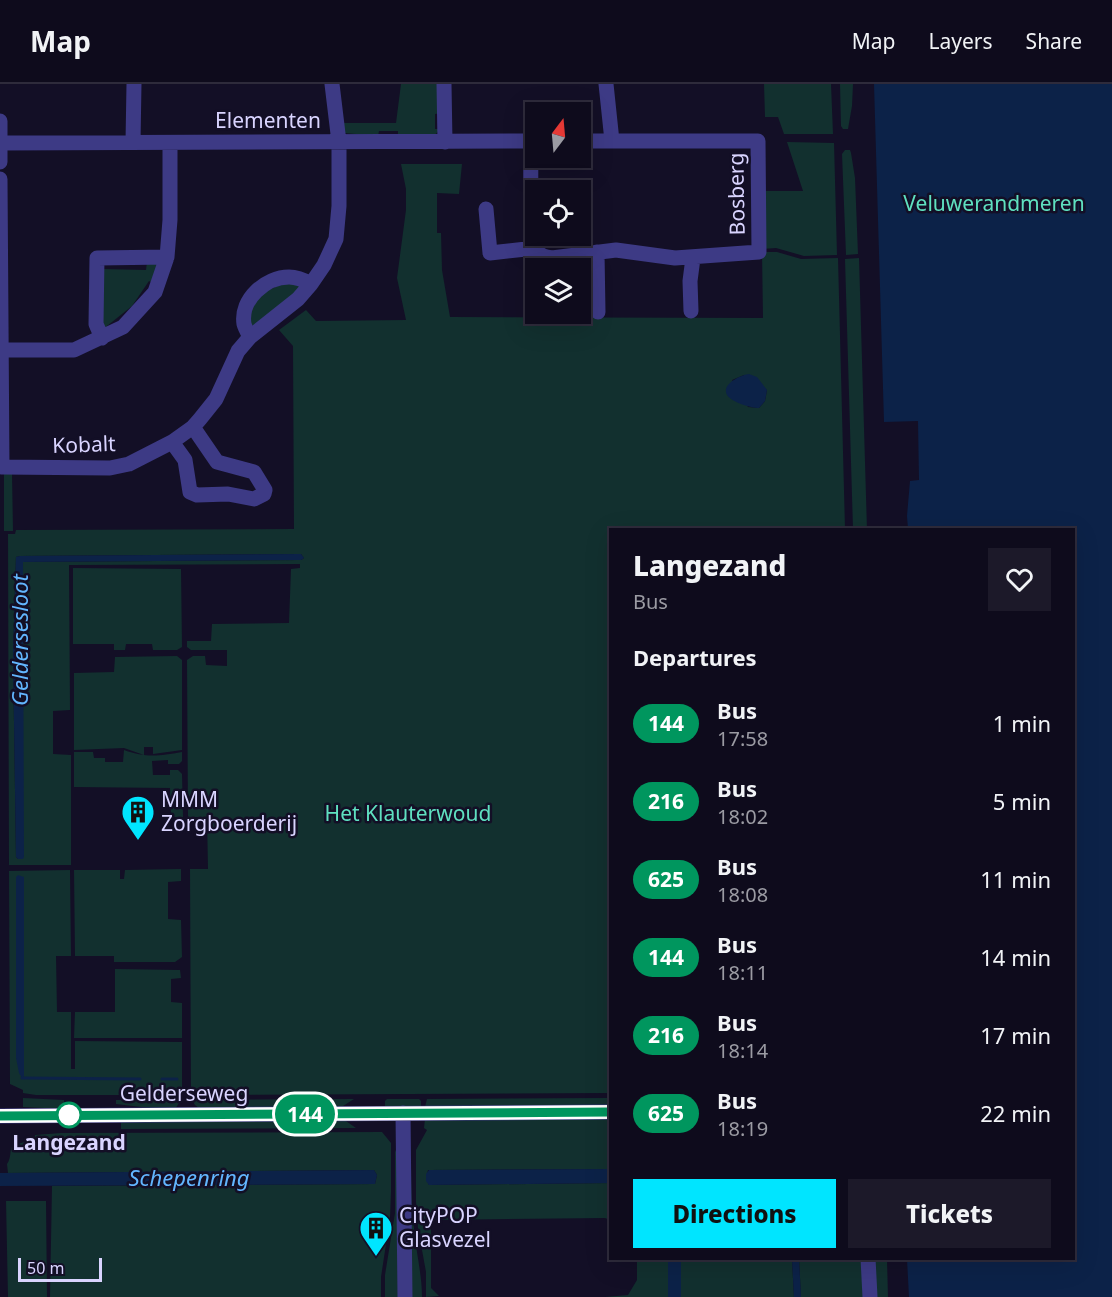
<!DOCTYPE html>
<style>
:root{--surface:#0e0b1c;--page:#1c1929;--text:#f1f3f6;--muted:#9b9ba3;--line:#2e2b3b;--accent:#00e5ff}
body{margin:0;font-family:"Noto Sans",sans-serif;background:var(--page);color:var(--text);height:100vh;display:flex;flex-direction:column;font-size:22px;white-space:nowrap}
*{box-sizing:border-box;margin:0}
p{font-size:20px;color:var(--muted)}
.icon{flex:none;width:33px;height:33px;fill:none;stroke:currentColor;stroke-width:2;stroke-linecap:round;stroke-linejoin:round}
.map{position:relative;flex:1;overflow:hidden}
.drawer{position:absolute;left:609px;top:444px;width:466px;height:732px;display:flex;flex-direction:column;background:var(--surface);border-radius:0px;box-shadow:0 6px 24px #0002,0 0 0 2px var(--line)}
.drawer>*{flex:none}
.badge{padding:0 12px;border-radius:20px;font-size:21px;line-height:39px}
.needle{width:39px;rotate:16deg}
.fabs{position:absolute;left:525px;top:18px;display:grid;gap:12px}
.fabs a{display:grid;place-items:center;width:66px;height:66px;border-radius:0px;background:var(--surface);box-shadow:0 6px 24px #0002,0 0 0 2px var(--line);font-size:30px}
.scale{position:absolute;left:18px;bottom:15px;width:84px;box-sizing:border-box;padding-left:6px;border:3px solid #d9d4ff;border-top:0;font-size:16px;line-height:21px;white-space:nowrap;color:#d9d4ff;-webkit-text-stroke:4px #130f26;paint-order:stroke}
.map>.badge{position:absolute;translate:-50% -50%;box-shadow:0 0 0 3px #fff}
h2{padding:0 24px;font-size:22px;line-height:54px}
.round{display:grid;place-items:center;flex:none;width:63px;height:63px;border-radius:0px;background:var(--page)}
.overview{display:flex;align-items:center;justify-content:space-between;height:102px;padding:0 24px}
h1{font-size:28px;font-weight:800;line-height:45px}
.cta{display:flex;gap:12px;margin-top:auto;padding:12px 24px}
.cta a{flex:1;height:69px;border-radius:0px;background:var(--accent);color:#111;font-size:24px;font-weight:800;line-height:69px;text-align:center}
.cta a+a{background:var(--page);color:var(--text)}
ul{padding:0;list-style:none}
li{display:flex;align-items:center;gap:18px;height:78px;padding:0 24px}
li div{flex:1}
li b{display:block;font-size:22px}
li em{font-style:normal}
li .badge{min-width:66px;font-weight:700;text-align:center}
header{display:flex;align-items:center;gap:36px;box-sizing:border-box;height:84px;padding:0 30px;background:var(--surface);border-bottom:2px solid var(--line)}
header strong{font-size:28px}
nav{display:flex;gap:33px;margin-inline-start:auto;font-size:21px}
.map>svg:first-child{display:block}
</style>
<header>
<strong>Map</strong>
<nav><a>Map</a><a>Layers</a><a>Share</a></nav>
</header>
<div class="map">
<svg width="1112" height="1213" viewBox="0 0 1112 1213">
<rect width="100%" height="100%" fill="#130f26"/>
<path fill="#12302f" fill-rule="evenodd" d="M401,0H441V29L435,30V45H440L435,51L398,52V47H379L378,52L344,49L342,39H396Z
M764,0H831L833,50H784L778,33H765Z
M840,0H853L852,22L848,45H843L841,42Z
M787,58L834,59L837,171L804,172L776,164L762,165L760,107H803Z
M845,66H850L851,69L855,94L858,170L846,171L842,70Z
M401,80H462L459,110L437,109V149H441L442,186L450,233L763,234L762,168H777L801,175L838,174L845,445L610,446V1009L191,1011L190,785H208L207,733H188L187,576L193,572H205L206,581L227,582V566H191L187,563V557H211L212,540L289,539L291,485L300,484V480L69,481L70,626L53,627V670L71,671V781H9L8,450H15L16,446L294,445L293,262L279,246L306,226L316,237L406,236L397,194L406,126V105ZM744,291L767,306L765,317L759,324L748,323L732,296ZM301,470L304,474L301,476L23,478V775H18L16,773L13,570L16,473L20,472Z
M859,174L867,446L853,445L845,175Z
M147,178L156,179L159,183L153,199L149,197L132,222L102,246L101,185L146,186Z
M291,196L302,204L254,241H251L248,231L260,210Z
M12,389L13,447H4V390Z
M73,484L181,485L182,563L177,566H153L152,560H126L125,566H114V560H73Z
M177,572L182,576V666L153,670V663H144V671L124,664L74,666V589L114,588L115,573Z
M124,666C146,674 159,672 182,668V677L179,680H168V676L152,677L153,691H170V686H178L182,690L183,733H171L170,704L74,703V668H93L94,674H105V678H123Z
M181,785V797L168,798V835L181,836L182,873L175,878H114V872H75L74,786H120V795H124L125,786Z
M70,786L71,872H56L57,928H71V985H75V957L182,958V1011H36L23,1009V1006L10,1000L9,787Z
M115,885L180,886L181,894L171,895V918L182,919V954H74L75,928H115Z
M23,1014L64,1016V1025L23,1023Z
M610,1014V1022L425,1023L427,1015Z
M354,1015L340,1024L200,1025L195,1021L192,1016Z
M387,1015H419L421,1017V1023L385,1024V1017Z
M116,1016H181L175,1025H158L116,1020Z
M610,1034V1085L428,1086L426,1094L429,1101L610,1099V1136L605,1134L431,1136V1204L439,1212L426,1213V1188L418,1144L416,1118V1066L427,1046L424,1044L425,1035Z
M343,1035L356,1044L121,1045V1036Z
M382,1048L391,1059V1108L390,1134L381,1193V1213H50L52,1102L375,1100L377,1091L374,1086L8,1089L7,1080C12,1073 9,1066 13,1061L25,1058V1059L34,1058L35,1051L61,1049Z
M395,1066L397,1070L398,1213H385V1191L395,1129Z
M411,1066C411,1095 411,1123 415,1152C417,1173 422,1192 422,1213H410Z
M6,1117H46L47,1213H8Z
M637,1175H668V1213H605L628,1211L637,1196Z
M681,1175H792L794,1213H681Z
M799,1175H862L865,1213H801Z
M874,1175H887L888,1213H876Z"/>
<path fill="#0c2248" d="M874,0H1112V1213H909L907,1175L1074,1174V446L908,445L907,432L910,397L919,396L918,337L884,338Z
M749,290L757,293L767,306L765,317L759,324C751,324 731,318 727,311C721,300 741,291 749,290Z
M301,470L304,474L301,476L23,478L24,773L23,775H18L16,773L13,570L16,473L20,472Z
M18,791L24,793V992L22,994L19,989L16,974V793Z
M610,1085V1099L429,1101L426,1097V1090L429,1086Z
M374,1086L377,1091L375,1100L0,1102V1089Z
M668,1175H681V1213H668Z
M792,1175H799L801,1213H794Z"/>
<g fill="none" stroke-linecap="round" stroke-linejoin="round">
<path stroke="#0c2248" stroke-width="3" d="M22,994L140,995
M162,995H177"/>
<path stroke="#3d3a85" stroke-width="15" d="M444,0L445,58
M606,0L612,57
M0,37V78
M531,57C531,77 529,152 536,165C540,172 545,173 552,174L616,166L675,174L759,168L758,57H580
M133,58L134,0
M0,59L536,57
M0,95L2,383L110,384L129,380L172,358L193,343L200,335L216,315L238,267L250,253L298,215L311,200L324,181L336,155L339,122V58L332,0
M486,125L490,169L535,164
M597,168L598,228
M691,227L690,197L693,174
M250,253C248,249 245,244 244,240C240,215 266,193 289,193C297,193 304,196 311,200
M102,254L96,240L97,174L167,173
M1,266H74L123,243L155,208L167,173L170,136V59
M172,358L185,376L190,408L197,411L228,410L254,415L264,410L265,406L254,388L217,378L193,343
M403,1029L405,1213
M0,1032L610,1028
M868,1174L870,1213"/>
</g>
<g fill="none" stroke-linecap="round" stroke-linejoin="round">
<defs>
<path id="line" d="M0,1032L610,1028"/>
</defs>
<use href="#line" stroke="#fff" stroke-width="14"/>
<use href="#line" stroke="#00965e" stroke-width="9"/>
</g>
<defs>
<symbol id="building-pin" viewBox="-11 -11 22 30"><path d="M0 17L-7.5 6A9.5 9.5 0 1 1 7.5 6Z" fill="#00e5ff" stroke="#130f26"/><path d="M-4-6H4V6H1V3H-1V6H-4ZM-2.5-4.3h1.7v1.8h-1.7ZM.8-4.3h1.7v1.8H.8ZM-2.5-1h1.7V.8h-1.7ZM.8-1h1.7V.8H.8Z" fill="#111"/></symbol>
</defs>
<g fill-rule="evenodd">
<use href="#building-pin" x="119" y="709" width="38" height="52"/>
<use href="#building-pin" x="357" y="1125" width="38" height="52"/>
</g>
<circle fill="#fff" stroke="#00965e" stroke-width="3" cx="69" cy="1031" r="12"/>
<g text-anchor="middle" stroke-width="5" stroke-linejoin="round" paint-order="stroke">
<g font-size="21" fill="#d9d4ff" stroke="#130f26">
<text x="268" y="44">Elementen</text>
<text transform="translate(737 110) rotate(-91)" y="7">Bosberg</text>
<text transform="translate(84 361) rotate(-2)" y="7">Kobalt</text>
<text x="184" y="1017">Gelderseweg</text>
</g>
<g font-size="21" fill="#5fe0c0" stroke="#130f26">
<text x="994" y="127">Veluwerandmeren</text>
<text x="408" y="737">Het Klauterwoud</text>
</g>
<g font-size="21" fill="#d9d4ff" stroke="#130f26" text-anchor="start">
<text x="161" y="723">MMM<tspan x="161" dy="24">Zorgboerderij</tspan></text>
<text x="399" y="1139">CityPOP<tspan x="399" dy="24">Glasvezel</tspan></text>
</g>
<g font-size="21" font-weight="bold" fill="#d9d4ff" stroke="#130f26">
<text x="69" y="1066">Langezand</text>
</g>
<g font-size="22" font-style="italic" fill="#62b6ff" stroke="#130f26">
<text transform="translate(20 556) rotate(-90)" y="8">Geldersesloot</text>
<text x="189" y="1102">Schepenring</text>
</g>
</g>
</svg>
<div class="fabs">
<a><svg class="needle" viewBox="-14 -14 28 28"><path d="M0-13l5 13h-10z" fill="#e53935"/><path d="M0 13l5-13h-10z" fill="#9b9ba3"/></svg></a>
<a><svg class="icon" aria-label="locate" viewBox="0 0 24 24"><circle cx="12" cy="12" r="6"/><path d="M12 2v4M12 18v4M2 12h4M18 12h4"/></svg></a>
<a><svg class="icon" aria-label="layers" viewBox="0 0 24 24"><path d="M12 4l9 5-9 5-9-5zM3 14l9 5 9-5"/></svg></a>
</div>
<div class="scale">50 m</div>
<b class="badge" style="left:305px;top:1030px;background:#00965e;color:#fff">144</b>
<section class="drawer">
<div class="overview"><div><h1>Langezand</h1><p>Bus</p></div><a class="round"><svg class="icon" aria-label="heart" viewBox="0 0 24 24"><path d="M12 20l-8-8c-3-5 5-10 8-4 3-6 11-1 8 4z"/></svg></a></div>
<h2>Departures</h2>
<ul>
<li><span class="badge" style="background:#00965e;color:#fff">144</span><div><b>Bus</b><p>17:58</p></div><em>1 min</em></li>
<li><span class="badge" style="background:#00965e;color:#fff">216</span><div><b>Bus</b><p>18:02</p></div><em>5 min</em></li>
<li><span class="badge" style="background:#00965e;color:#fff">625</span><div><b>Bus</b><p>18:08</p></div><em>11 min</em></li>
<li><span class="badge" style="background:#00965e;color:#fff">144</span><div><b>Bus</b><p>18:11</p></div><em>14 min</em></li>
<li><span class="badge" style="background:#00965e;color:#fff">216</span><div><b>Bus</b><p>18:14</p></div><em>17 min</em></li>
<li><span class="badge" style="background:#00965e;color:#fff">625</span><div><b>Bus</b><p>18:19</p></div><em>22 min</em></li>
</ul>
<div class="cta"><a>Directions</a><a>Tickets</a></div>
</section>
</div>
